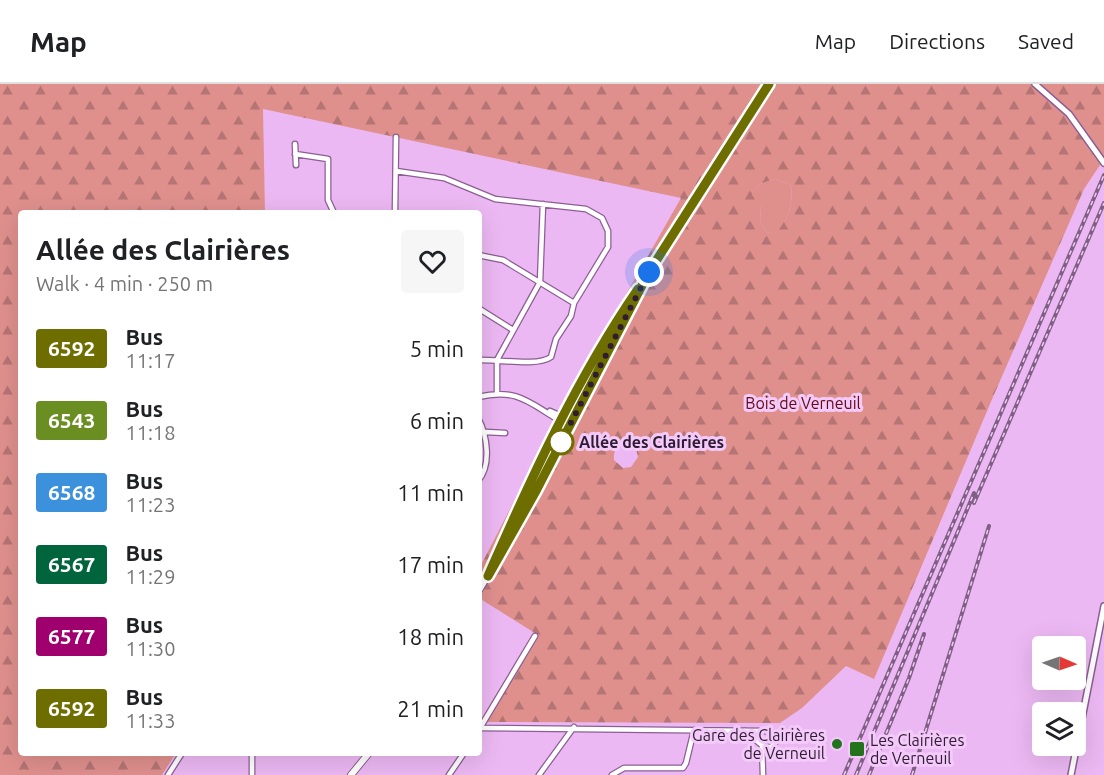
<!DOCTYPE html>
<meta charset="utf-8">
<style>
:root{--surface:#fff;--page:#f6f6f6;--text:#202124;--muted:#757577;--line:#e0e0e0}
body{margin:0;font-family:Ubuntu,sans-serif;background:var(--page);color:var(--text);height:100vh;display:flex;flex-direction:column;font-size:22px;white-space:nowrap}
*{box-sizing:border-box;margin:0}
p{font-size:20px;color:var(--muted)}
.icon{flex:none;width:33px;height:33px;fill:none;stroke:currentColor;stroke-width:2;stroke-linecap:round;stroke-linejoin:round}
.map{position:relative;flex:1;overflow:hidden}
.sheet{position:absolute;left:18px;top:126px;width:464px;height:546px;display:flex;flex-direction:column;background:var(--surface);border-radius:6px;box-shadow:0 6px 24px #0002}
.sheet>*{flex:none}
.badge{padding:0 12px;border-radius:4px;font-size:21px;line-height:39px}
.needle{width:39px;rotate:92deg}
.buttons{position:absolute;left:1032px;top:552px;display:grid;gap:12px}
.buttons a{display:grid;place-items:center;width:54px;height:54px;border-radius:6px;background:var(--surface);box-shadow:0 6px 24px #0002;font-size:30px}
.you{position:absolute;width:30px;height:30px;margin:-15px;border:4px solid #fff;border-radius:50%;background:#1a73e8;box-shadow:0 0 0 9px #1a73e833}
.map>.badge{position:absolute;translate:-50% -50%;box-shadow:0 0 0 3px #fff}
.round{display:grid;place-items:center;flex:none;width:63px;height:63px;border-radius:6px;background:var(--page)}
.summary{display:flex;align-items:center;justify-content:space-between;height:102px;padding:0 18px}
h1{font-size:28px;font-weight:700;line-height:45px}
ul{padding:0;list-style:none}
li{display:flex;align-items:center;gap:18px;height:72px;padding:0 18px}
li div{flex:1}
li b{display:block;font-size:22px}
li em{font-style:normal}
li .badge{min-width:66px;font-weight:700;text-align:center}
header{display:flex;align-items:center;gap:36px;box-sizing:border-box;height:84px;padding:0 30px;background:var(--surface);border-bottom:2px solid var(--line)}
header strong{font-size:28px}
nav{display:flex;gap:33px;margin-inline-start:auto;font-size:21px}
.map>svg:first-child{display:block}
</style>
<header>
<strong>Map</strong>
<nav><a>Map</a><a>Directions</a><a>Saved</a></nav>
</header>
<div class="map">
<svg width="1104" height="691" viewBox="0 0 1104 691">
<defs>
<pattern id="forest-firs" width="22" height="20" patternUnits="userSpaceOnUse" patternTransform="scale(1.5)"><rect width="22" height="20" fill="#df908d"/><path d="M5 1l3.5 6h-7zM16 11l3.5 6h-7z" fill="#b57574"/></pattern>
</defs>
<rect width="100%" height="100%" fill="#ecb8f3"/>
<path fill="#df908d" d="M775,95L791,101C793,120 789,132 778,148L767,149L760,138L761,123L751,111L760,100Z"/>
<path fill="url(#forest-firs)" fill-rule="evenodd" d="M0,0H1104V75L1084,105L993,313L874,595L846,582L802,624L780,639L486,638L538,551L479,514V485L568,312L681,114L263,25L265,129H21V669H176L162,691H0ZM775,95L791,101C793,120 789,132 778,147L767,149L760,138L761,123L752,111L760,100ZM627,359L636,365L638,373L631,383L623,384L614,376C613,367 617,360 627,359Z"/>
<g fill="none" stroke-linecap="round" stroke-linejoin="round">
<defs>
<path id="minor" d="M295,60L296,81
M295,70L328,75V116L334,129
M396,87L444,94L495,115L586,125L602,134L608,147V163L574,219L571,232L556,255L551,273C537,283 498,275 478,276
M395,129L396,53
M478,171L503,176L574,219
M478,224L513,246
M497,309V276L540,198L543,120
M478,313C520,303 531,321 564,339
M550,327L572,337
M478,334C487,351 492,381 478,397
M486,348L505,349
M478,644L770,647L775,651V659L771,663H764L745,647
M480,644L535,552
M762,661L763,691
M168,691L182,669
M252,691V669
M449,691L464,669
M539,691L574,643
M612,691L624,684H683L686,679L694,646"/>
<path id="tertiary" d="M1035,0L1069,30L1104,79
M1071,691L1104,522"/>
<path id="secondary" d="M501,469L638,210
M488,492L531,397L603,258L771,0
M478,508L488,491
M351,691L369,669"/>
</defs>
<use href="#minor" stroke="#8c5e93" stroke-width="7"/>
<use href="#tertiary" stroke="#8c5e93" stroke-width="8"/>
<use href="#secondary" stroke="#8c5e93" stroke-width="8"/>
<use href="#minor" stroke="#fff" stroke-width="4.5"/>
<use href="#tertiary" stroke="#fff" stroke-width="5"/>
<use href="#secondary" stroke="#fff" stroke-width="6"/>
<defs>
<path id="rail" d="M974,419L1104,119
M844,691L1104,91
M856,691L974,409
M869,691L909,594L924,550
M912,691L989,442"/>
</defs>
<use href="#rail" stroke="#805f85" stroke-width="4"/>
<use href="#rail" stroke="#f3caf9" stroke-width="1.5" stroke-dasharray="4.5" stroke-linecap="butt"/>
</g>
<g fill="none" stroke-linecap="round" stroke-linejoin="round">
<defs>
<path id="line" d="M638,205C577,294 531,394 488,492L536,407L649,188L769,0"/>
</defs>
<use href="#line" stroke="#fff" stroke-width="14"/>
<use href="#line" stroke="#6e6e00" stroke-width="9"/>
<path stroke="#2f1c32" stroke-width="6" stroke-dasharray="0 10.8" d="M561,358L649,188"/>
</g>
<circle fill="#fff" stroke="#6e6e00" stroke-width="3" cx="561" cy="358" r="12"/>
<g fill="#22731c" stroke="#f3caf9" stroke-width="2">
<circle cx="837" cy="660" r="6"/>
<rect x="849" y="657" width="16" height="16" rx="3"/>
</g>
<g text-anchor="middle" stroke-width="6" stroke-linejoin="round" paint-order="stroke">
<g font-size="16" fill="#620914" stroke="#f3caf9">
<text x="803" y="325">Bois de Verneuil</text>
</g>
<g font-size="16" font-weight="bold" fill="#2f1c32" stroke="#f3caf9" text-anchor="start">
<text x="579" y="364">Allée des Clairières</text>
</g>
<g font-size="16" fill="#2f1c32" stroke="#f3caf9" text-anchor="end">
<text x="825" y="657">Gare des Clairières<tspan x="825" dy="18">de Verneuil</tspan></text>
<text x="870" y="662" text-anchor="start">Les Clairières<tspan x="870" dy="18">de Verneuil</tspan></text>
</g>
</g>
</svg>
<div class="buttons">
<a><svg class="needle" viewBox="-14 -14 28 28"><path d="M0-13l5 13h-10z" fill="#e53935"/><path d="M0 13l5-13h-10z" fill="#757577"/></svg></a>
<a><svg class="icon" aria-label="layers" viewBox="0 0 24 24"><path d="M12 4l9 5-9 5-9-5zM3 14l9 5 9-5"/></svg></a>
</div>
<div class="you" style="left:649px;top:188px"></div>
<section class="sheet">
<div class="summary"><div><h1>Allée des Clairières</h1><p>Walk · 4 min · 250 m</p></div><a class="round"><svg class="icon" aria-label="heart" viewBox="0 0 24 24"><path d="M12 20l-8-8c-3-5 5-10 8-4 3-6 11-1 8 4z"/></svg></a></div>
<ul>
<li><span class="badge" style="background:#6e6e00;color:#fff">6592</span><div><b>Bus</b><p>11:17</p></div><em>5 min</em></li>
<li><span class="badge" style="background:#6b8e23;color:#fff">6543</span><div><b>Bus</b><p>11:18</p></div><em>6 min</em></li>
<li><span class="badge" style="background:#3c91dc;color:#fff">6568</span><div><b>Bus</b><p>11:23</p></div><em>11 min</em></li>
<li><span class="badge" style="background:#00643c;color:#fff">6567</span><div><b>Bus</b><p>11:29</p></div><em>17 min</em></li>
<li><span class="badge" style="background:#a0006e;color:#fff">6577</span><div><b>Bus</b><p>11:30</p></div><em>18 min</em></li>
<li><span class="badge" style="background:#6e6e00;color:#fff">6592</span><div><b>Bus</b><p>11:33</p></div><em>21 min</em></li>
</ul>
</section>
</div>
